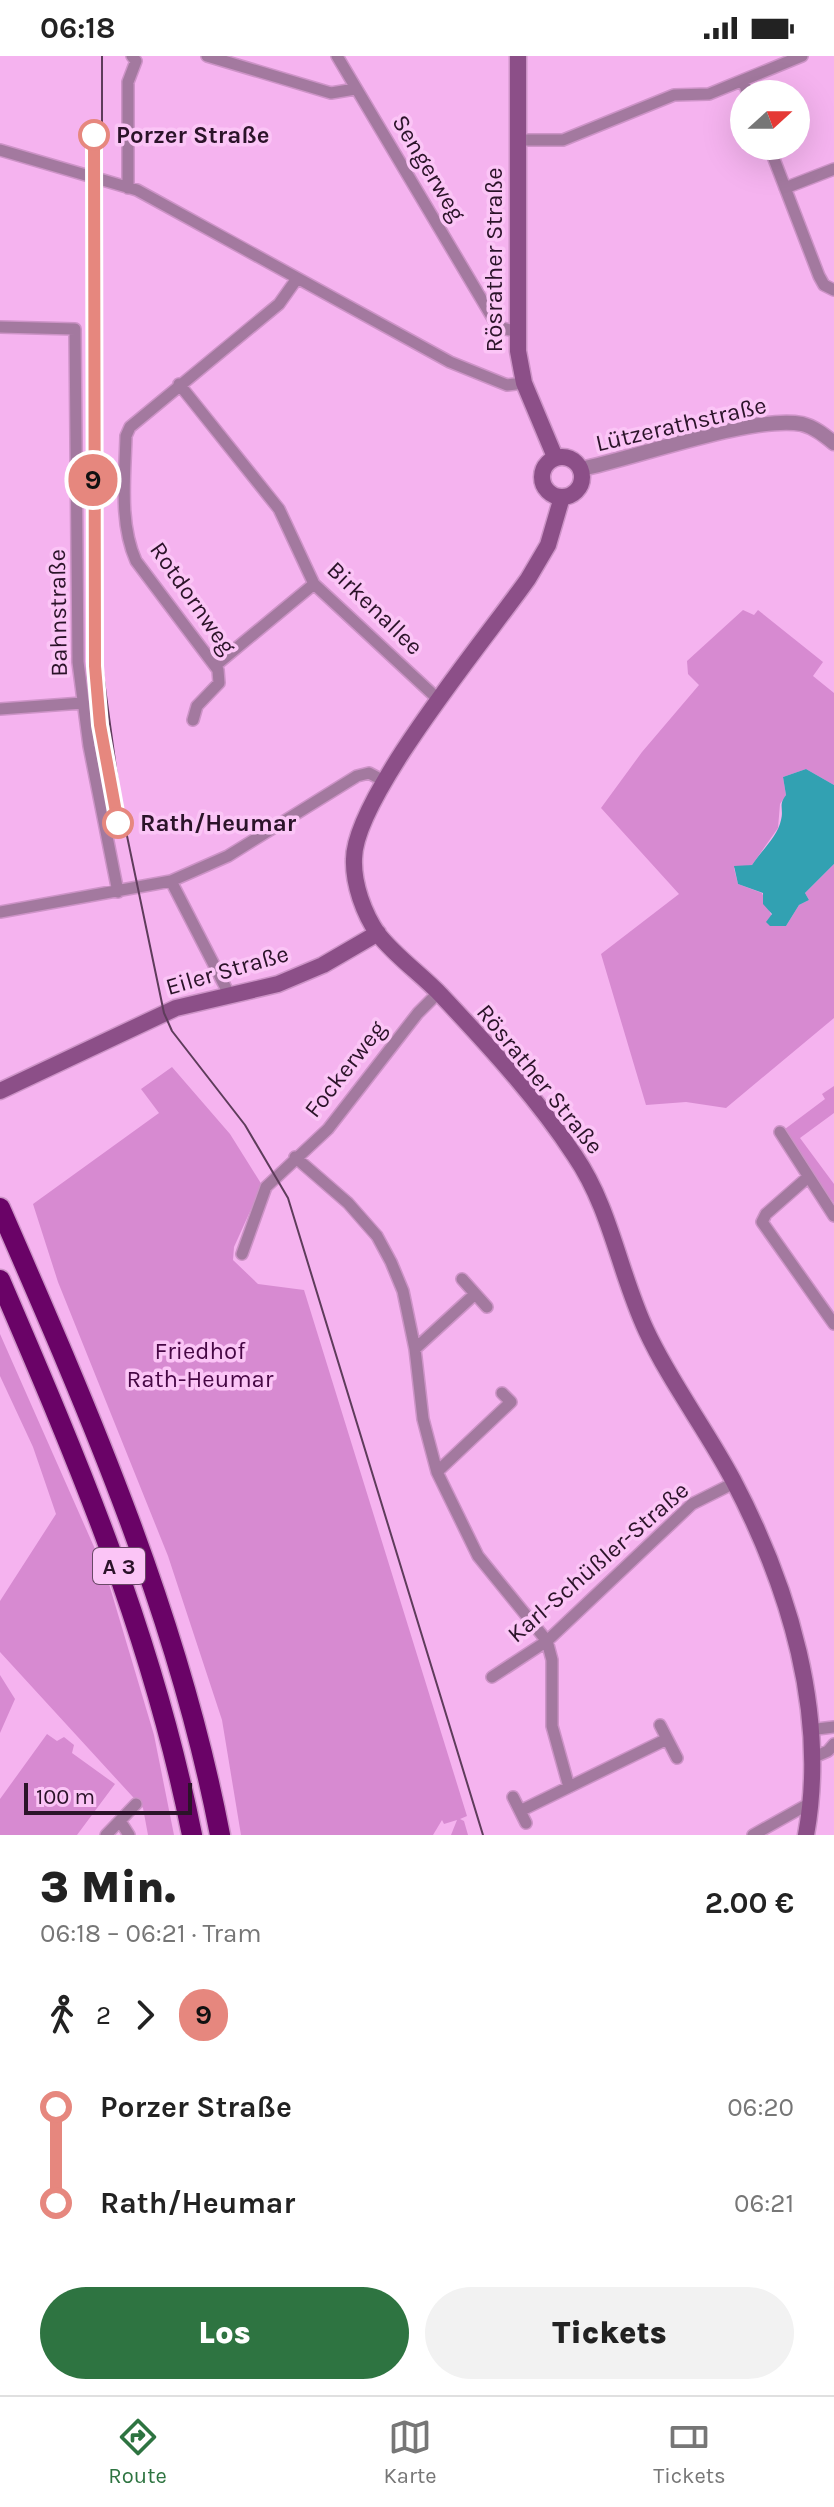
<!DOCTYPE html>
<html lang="de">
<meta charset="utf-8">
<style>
:root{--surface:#fff;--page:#f2f2f2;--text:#222;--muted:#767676;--line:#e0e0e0;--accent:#2e7441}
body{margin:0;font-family:Karla,sans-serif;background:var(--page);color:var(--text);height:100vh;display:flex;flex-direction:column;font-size:30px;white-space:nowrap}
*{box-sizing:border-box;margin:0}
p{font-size:26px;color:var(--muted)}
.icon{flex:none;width:44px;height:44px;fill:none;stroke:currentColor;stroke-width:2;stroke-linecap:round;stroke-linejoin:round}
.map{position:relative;height:1779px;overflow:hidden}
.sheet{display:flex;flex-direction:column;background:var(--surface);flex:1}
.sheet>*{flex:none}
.badge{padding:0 16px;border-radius:26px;font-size:28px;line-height:52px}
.needle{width:52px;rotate:69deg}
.controls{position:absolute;left:730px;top:24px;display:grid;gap:16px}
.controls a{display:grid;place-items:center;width:80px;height:80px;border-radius:50%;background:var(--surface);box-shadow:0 8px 32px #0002;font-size:40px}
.scale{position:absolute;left:24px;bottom:20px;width:168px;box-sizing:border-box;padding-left:8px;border:4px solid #2b1329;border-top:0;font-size:22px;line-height:28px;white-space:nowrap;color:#2b1329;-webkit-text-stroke:6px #fbc5f6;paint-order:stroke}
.map>.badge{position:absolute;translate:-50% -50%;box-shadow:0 0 0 4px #fff}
.legs{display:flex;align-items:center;gap:12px;height:88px;padding:0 40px;font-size:26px}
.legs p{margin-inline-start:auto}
.summary{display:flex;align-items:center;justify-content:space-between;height:136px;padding:0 40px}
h1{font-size:44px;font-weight:800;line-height:60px}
.action{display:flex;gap:16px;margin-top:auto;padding:16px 40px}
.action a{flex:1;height:92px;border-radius:48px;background:var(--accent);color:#fff;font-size:32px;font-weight:800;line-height:92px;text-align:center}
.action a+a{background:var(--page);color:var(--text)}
ul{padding:0 40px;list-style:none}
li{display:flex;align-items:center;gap:28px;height:96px;font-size:30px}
li i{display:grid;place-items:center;width:12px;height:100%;margin:0 10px;background:currentColor}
li i::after{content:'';width:20px;height:20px;margin:-10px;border:6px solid;border-radius:50%;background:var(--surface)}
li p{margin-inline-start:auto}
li:first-child i{background:linear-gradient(#0000 50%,currentColor 0)}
li:last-child i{background:linear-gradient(currentColor 50%,#0000 0)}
.status{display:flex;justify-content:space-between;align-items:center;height:56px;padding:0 40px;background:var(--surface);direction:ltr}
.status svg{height:22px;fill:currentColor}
.tabs{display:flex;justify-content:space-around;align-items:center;height:112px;border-top:2px solid var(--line);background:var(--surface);font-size:22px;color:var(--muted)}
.tabs a{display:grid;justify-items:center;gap:4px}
.tabs .active{color:var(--accent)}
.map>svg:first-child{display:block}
</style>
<div class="status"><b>06:18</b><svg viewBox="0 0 49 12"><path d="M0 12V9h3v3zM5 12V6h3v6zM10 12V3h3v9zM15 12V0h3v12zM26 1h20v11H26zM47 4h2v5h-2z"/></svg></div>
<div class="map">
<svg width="834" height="1779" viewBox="0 0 834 1779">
<rect width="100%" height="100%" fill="#f5b3ef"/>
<path fill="#d78ad1" d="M743,554L754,559L758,554L823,606L813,620L834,637V729L806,713L783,721L786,739L780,748L778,772L752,809L734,812L738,828L762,837L775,868L786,870L799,849L809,844L805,837L834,808V962L726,1052L686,1046L646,1049L601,898L679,838L601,752L642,696L699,629L688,618L687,605Z
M172,1011L230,1078L262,1129L234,1191L233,1204L258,1228L304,1234L467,1760L460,1763L464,1765L468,1779H451L457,1764L444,1768L442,1764L433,1779H241L222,1664L168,1500L58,1226L33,1148L159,1057L141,1033Z
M834,1030V1057L800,1082L834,1128V1147L781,1076L825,1043L822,1038Z
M0,1278L106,1518L154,1679L174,1779H148L143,1752L0,1596V1545L56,1458L33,1391L0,1320Z
M0,1619L15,1643L0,1677Z
M47,1678L57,1685L64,1681L74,1689L72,1697L115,1728L77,1779H0V1743Z"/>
<path fill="#32a1b2" d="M806,713L834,729V808L805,837L809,844L799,849L786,870H770L766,866L772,858L763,848V837L738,828L734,810L752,809C761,795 778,780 781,764C784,753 778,749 786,739L783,721Z"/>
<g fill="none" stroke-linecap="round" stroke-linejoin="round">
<defs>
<path id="minor" d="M207,0L331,37L355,33
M337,0L498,271L518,276
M743,24L748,38
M517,84H563L674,39L709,38L802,0
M769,90L819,220L824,229L834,234
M0,94L137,134L450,306L507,329L524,327
M128,132V26L136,5L132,0
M785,132L834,113
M0,271L75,273L78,606L89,690L118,836
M179,328L279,453L314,528L440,645
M216,609L314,528
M0,653L82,647
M193,664L197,650L219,627L218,614L136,505C119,467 125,421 126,380L130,371L279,248L296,224
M171,825L229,938
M0,856L171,825L228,800L357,720L369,717L384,725
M780,1076L834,1160
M295,1101L348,1147L377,1180L391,1206L403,1235L415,1293L423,1363L437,1416L478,1500L547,1585L552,1604V1670L569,1731
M807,1122L766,1158L762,1166L834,1268
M242,1198L266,1131L328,1073L418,957L439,936
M462,1223L487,1251
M415,1293L475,1238
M437,1416L511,1346L502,1337
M492,1621L547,1585L692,1448L734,1427
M660,1669L677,1702
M809,1674L834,1671
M812,1702L828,1695L834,1688
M513,1741L520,1755L667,1683
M520,1755L526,1767
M120,1765L129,1779
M106,1779L136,1748
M753,1779L812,1746"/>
<path id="tertiary" d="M581,413C636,402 751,359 802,368C814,371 824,379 834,387"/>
<path id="secondary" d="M518,0V295L524,327L555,401
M542 421a20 20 0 1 1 40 0a20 20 0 1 1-40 0Z
M562,441L548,489L528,523C488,580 354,741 354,803C353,828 364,858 378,878C396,901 421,918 441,939C488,989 537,1042 575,1100C611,1153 619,1216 646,1274C670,1326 706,1373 733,1424C789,1531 828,1658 806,1779
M0,1035L176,952L278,928L323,909L378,877"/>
<path id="motorway" d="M0,1152C89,1356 178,1559 220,1779
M0,1224C80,1410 152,1579 192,1779"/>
</defs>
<use href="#minor" stroke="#cd93c7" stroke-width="14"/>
<use href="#tertiary" stroke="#cd93c7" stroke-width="17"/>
<use href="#secondary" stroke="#cd93c7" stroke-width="19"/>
<use href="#motorway" stroke="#cd93c7" stroke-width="23"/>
<use href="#minor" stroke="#a3799f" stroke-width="11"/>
<use href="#tertiary" stroke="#a3799f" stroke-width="14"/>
<use href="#secondary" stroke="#8c4f88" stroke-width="16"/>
<use href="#motorway" stroke="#6a0367" stroke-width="20"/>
<path stroke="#5e3c5b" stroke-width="2" d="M102,0V610L122,756L164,957L172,975L245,1069L288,1142L483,1779"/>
</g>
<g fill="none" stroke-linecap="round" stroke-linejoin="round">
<defs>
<path id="line-1" d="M94,79L95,610L100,669L118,767"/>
</defs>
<use href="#line-1" stroke="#fff" stroke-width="18"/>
<use href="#line-1" stroke="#e6877e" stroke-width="12"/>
</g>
<g fill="#fff" stroke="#e6877e" stroke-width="4">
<circle cx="94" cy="79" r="14"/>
<circle cx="118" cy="767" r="14"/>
</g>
<g text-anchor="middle" stroke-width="7" stroke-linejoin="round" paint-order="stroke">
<rect fill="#fbc5f6" stroke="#694866" stroke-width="2" x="93" y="1492" width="52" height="36" rx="6"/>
<g font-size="22" font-weight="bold" fill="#2b1329">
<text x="119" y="1518">A 3</text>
</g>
<g font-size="24" font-weight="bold" fill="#2b1329" stroke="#fbc5f6" text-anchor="start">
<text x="116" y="87">Porzer Straße</text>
<text x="140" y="775">Rath/Heumar</text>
</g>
<g font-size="24" fill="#2b1329" stroke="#fbc5f6">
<text transform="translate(429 112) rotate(59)" y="8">Sengerweg</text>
<text transform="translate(494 204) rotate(-90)" y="8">Rösrather Straße</text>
<text transform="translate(681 368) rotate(-13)" y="8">Lützerathstraße</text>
<text transform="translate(193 542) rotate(55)" y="8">Rotdornweg</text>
<text transform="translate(375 552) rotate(44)" y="8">Birkenallee</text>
<text transform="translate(58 557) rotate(-91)" y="8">Bahnstraße</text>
<text transform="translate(227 914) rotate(-16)" y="8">Eiler Straße</text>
<text transform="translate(345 1013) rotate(-52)" y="8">Fockerweg</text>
<text transform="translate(540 1023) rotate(51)" y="8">Rösrather Straße</text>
<text transform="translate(598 1506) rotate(-41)" y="8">Karl-Schüßler-Straße</text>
</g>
<g font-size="24" fill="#460744" stroke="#fbc5f6">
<text x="200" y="1303">Friedhof<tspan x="200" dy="28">Rath-Heumar</tspan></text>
</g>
</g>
</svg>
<div class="controls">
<a><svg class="needle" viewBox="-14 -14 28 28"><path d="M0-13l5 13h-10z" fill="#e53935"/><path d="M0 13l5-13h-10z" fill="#767676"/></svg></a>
</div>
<div class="scale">100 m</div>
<b class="badge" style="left:93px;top:424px;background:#e6877e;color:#111">9</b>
</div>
<section class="sheet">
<div class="summary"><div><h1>3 Min.</h1><p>06:18 – 06:21 · Tram</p></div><b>2.00 €</b></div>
<div class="legs"><svg class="icon" aria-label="walk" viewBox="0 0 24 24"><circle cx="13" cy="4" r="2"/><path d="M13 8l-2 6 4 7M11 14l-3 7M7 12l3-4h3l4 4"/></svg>2<svg class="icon" aria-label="forward" viewBox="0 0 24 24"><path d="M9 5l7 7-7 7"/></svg><b class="badge" style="background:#e6877e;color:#111">9</b></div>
<ul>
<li><i style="color:#e6877e"></i><b>Porzer Straße</b><p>06:20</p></li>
<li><i style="color:#e6877e"></i><b>Rath/Heumar</b><p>06:21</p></li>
</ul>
<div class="action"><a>Los</a><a>Tickets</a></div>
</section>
<nav class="tabs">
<a class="active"><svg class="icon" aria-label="directions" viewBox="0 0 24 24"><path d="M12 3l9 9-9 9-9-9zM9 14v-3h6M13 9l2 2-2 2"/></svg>Route</a>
<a><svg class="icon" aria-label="map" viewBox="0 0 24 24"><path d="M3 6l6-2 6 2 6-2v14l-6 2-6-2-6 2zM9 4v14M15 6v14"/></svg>Karte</a>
<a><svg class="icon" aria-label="tickets" viewBox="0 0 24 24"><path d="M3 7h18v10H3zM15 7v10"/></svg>Tickets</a>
</nav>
